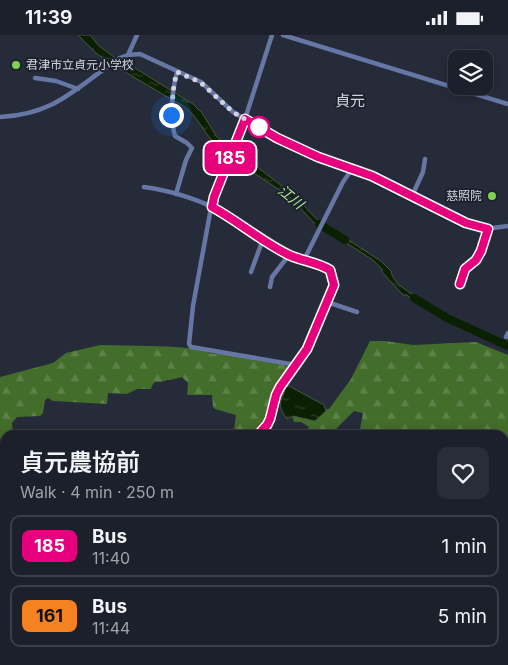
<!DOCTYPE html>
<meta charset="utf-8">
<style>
:root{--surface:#1c202b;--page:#292d37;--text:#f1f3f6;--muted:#a0a3a9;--line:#3a3e47}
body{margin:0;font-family:Inter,"Noto Sans JP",sans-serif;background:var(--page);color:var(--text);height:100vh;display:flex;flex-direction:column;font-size:19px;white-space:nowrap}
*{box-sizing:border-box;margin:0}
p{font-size:16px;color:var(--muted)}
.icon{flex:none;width:28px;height:28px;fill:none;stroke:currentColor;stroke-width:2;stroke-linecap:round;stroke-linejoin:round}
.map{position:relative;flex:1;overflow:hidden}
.details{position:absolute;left:0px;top:395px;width:509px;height:235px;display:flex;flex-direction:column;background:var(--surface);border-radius:15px 15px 0 0;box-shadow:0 2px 12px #0003,0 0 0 1px var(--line)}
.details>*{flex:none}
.badge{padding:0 10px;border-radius:8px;font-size:18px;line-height:32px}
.controls{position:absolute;left:448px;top:15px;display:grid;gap:10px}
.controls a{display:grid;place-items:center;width:45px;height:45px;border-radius:10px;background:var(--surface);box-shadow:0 2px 12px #0003,0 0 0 1px var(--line);font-size:25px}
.you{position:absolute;width:25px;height:25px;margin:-12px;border:4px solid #fff;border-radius:50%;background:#1a73e8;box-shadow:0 0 0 8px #1a73e833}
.map>.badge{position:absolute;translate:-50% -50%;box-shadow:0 0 0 2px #fff}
.round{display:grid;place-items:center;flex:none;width:52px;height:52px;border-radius:10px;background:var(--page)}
.headline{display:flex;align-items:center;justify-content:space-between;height:85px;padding:0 20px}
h1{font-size:24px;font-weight:600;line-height:38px}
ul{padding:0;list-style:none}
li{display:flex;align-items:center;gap:15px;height:62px;margin:0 10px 8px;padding:0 10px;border:2px solid var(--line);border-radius:10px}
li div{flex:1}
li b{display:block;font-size:19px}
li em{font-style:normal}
li .badge{min-width:55px;font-weight:700;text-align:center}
.status{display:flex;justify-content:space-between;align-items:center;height:35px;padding:0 25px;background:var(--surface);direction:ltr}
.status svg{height:14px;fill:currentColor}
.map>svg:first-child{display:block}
</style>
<div class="status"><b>11:39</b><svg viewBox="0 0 49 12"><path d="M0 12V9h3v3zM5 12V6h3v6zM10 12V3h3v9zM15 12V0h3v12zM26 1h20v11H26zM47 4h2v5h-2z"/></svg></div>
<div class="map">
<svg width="508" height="630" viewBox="0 0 508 630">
<defs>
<pattern id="forest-firs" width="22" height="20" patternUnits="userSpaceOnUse" patternTransform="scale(1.25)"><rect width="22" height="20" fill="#436d2b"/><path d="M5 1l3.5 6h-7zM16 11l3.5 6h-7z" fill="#5d8149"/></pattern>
<pattern id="water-ripples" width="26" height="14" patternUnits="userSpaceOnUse" patternTransform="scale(1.25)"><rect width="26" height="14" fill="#0b2000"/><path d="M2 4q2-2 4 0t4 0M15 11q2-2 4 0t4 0" fill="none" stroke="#2e4025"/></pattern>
</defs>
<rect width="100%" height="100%" fill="#262b39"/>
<path fill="url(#forest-firs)" d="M370,306H385L413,310L476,307L508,320V405L504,413V400H359L363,378L354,376L330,400H304L309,392L301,387H294L292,380L329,374L351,344Z
M100,310C132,311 164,310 196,314C207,315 209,321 222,318L288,331L291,333C290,347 280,357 275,370C270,382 275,387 265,400H235L234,395L236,380L215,374L213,372L212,360H187L188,348L182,342L170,345H167C158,350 155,342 151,354H137L127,359L108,358L107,369L53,366L48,363L45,365L43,378L40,381L17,382L12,388L13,400H5V613L0,612V342L53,328L66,318Z
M504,463L508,464V608L504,616Z
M28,625H127L129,630H32Z
M253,625H336L343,626L350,630H247Z
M410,625H503V630H418Z"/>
<path fill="url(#water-ripples)" stroke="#475643" d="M78,0H90L99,11L114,22L108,27L96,18Z
M122,25L172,56L171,64L115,31L114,30Z
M175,58L193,69L202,78L217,102L230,112L228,119C202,104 201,77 174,66Z
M235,115L300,165C304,171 314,183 321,187L318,192L289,161L246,133L243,128L232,123Z
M339,199L381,226L391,236C393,250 411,257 421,265L422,269L406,260H403L382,237V234L373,225L337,202Z
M289,351L324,370L326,376L315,386L293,381L287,384C276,369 281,368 286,352Z"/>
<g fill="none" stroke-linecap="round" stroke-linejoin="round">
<path stroke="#0b2000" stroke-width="8" d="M319,189L345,205
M414,263L447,283L508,311"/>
<path stroke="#6676a5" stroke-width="4.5" d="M272,0L245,84L213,162L193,271L189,309L191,312L296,330
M283,0L508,69
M128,20L137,0
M35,43L56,46L78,54
M0,82C57,79 76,52 120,23L128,20L140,19L201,47L233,77L277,103L318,122L372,141L466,188L485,194L508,191
M144,152C173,156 203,166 228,180C248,192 266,207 286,218C300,226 316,227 330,235L334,250L307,314L280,352L270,384L267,390L258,400
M176,159L186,125L192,113L187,108L175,101C169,79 172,57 177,37
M412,161L423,137L425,124
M304,225L343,147L352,134
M251,237L263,204
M460,249L467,231L476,225L481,216L488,194
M270,252L272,242L289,220
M327,267L357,277
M506,302L508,298
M504,621L508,611
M503,625L504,630"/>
</g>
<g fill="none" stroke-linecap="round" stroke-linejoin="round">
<defs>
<path id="line" d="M258,400L267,390L270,384L276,360L280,352L307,314L334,250L330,235C317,227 302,226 289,220C262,207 238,186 212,172L214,162L245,84L277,103L318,122L372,141L466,188L488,194L481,216L476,225L465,234L460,249"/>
</defs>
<use href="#line" stroke="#fff" stroke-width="11"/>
<use href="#line" stroke="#e6007e" stroke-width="8"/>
<path stroke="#d2d5de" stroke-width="5" stroke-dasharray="0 9" d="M171,80L174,49L177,37L200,47L233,77L263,95L259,92"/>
</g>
<g fill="#80d051" stroke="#1d222f" stroke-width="2">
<circle cx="16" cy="30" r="5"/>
<circle cx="492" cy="161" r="5"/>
</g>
<circle fill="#fff" stroke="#e6007e" stroke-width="2.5" cx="259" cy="92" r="10"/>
<g text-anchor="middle" stroke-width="4" stroke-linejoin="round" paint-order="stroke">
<g font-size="12" fill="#d2d5de" stroke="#1d222f" text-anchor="start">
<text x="26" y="34">君津市立貞元小学校</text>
<text x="482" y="165" text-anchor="end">慈照院</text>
</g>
<g font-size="14" font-style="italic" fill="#abe88c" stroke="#1d222f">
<text transform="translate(291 162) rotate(39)" y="5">江川</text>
</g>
<g font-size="15" fill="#d2d5de" stroke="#1d222f">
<text x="350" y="71">貞元</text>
</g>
</g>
</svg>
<div class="controls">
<a><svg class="icon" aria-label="layers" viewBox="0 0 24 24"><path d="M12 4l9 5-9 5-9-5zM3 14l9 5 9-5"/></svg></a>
</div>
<div class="you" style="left:171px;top:80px"></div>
<b class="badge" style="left:230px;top:123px;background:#e6007e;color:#fff">185</b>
<section class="details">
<div class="headline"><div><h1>貞元農協前</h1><p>Walk · 4 min · 250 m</p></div><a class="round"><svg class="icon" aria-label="heart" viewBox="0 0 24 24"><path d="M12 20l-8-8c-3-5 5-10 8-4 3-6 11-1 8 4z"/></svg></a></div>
<ul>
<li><span class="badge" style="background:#e6007e;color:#fff">185</span><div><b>Bus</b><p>11:40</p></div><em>1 min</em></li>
<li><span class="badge" style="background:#f58220;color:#111">161</span><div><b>Bus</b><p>11:44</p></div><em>5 min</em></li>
</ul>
</section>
</div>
